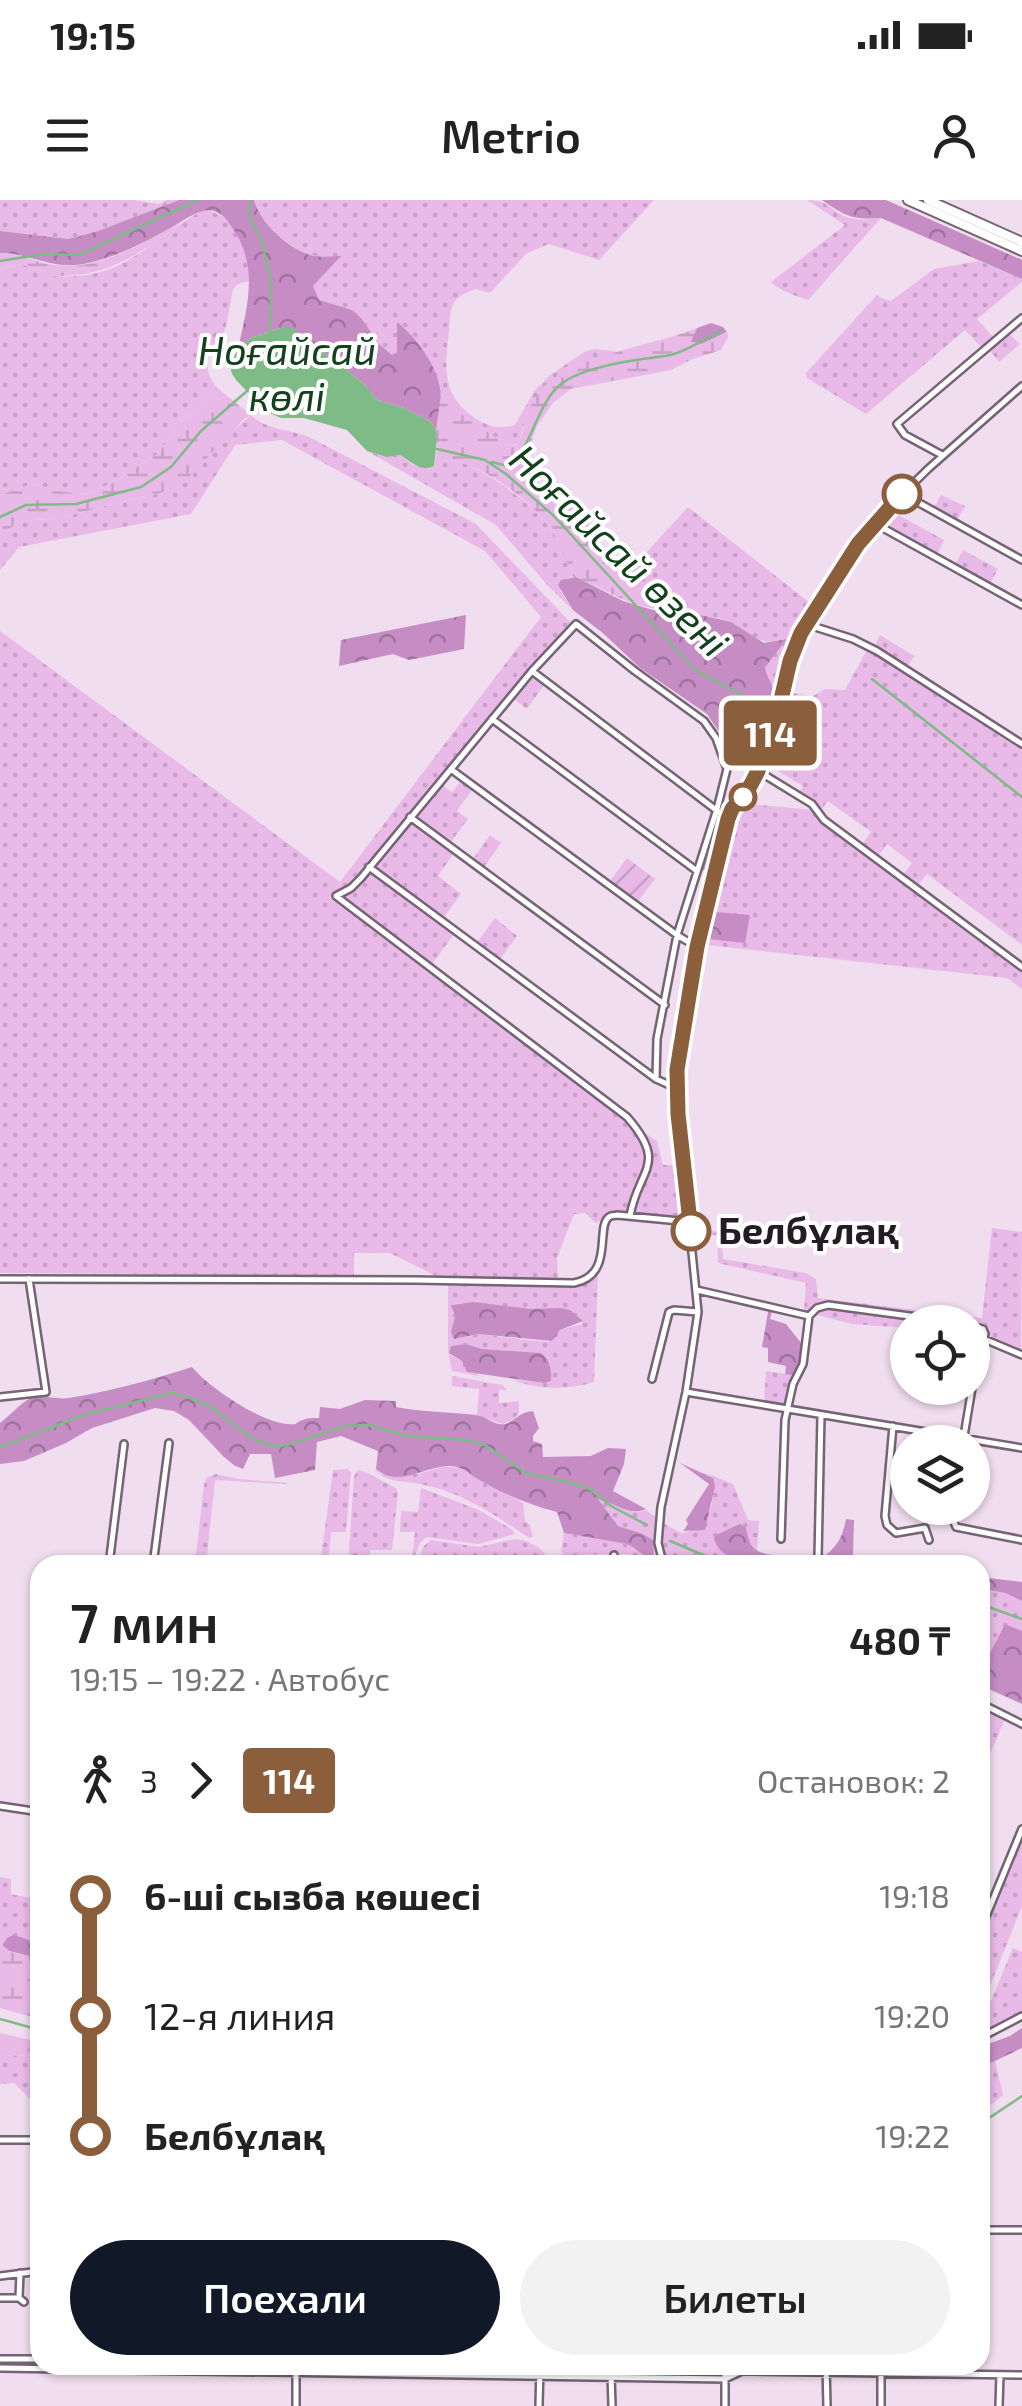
<!DOCTYPE html>
<html lang="ru">
<meta charset="utf-8">
<style>
:root{--surface:#fff;--page:#f2f2f2;--text:#222;--muted:#767676;--accent:#111827}
body{margin:0;font-family:"Exo 2",sans-serif;background:var(--page);color:var(--text);height:100vh;display:flex;flex-direction:column;font-size:38px;white-space:nowrap}
*{box-sizing:border-box;margin:0}
p{font-size:32px;color:var(--muted)}
.icon{flex:none;width:55px;height:55px;fill:none;stroke:currentColor;stroke-width:2;stroke-linecap:round;stroke-linejoin:round}
.map{position:relative;flex:1;overflow:hidden}
.side{position:absolute;left:30px;top:1355px;width:960px;height:820px;display:flex;flex-direction:column;background:var(--surface);border-radius:30px;box-shadow:0 2px 8px #0004}
.side>*{flex:none}
.badge{padding:0 20px;border-radius:8px;font-size:35px;line-height:65px}
.buttons{position:absolute;left:890px;top:1105px;display:grid;gap:20px}
.buttons a{display:grid;place-items:center;width:100px;height:100px;border-radius:50%;background:var(--surface);box-shadow:0 2px 8px #0004;font-size:50px}
.map>.badge{position:absolute;translate:-50% -50%;box-shadow:0 0 0 5px #fff}
.legs{display:flex;align-items:center;gap:15px;height:110px;padding:0 40px;font-size:32px}
.legs p{margin-inline-start:auto}
.summary{display:flex;align-items:center;justify-content:space-between;height:170px;padding:0 40px}
h1{font-size:55px;font-weight:600;line-height:75px}
.cta{display:flex;gap:20px;margin-top:auto;padding:20px 40px}
.cta a{flex:1;height:115px;border-radius:60px;background:var(--accent);color:#fff;font-size:40px;font-weight:600;line-height:115px;text-align:center}
.cta a+a{background:var(--page);color:var(--text)}
ul{padding:0 40px;list-style:none}
li{display:flex;align-items:center;gap:35px;height:120px;font-size:38px}
li i{display:grid;place-items:center;width:15px;height:100%;margin:0 12px;background:currentColor}
li i::after{content:'';width:25px;height:25px;margin:-12px;border:8px solid;border-radius:50%;background:var(--surface)}
li p{margin-inline-start:auto}
li:first-child i{background:linear-gradient(#0000 50%,currentColor 0)}
li:last-child i{background:linear-gradient(currentColor 50%,#0000 0)}
.status{display:flex;justify-content:space-between;align-items:center;height:70px;padding:0 50px;background:var(--surface);direction:ltr}
.status svg{height:28px;fill:currentColor}
header{display:flex;justify-content:space-between;align-items:center;height:130px;padding:0 40px;background:var(--surface);font-size:45px;font-weight:600}
.map>svg:first-child{display:block}
</style>
<div class="status"><b>19:15</b><svg viewBox="0 0 49 12"><path d="M0 12V9h3v3zM5 12V6h3v6zM10 12V3h3v9zM15 12V0h3v12zM26 1h20v11H26zM47 4h2v5h-2z"/></svg></div>
<header><svg class="icon" aria-label="menu" viewBox="0 0 24 24"><path d="M4 6h16M4 12h16M4 18h16"/></svg>Metrio<svg class="icon" aria-label="person" viewBox="0 0 24 24"><circle cx="12" cy="8" r="4"/><path d="M4 21q1-7 8-7t8 7"/></svg></header>
<div class="map">
<svg width="1022" height="2206" viewBox="0 0 1022 2206">
<defs>
<pattern id="grass-dots" width="8" height="8" patternUnits="userSpaceOnUse" patternTransform="scale(2.5)"><rect width="8" height="8" fill="#e9bae7"/><path d="M2 2h.1M6 6h.1" fill="none" stroke="#c89fc6" stroke-width="1.8" stroke-linecap="round"/></pattern>
<pattern id="forest-crowns" width="20" height="18" patternUnits="userSpaceOnUse" patternTransform="scale(2.5)"><rect width="20" height="18" fill="#c58dc4"/><path d="M2 6a3 3 0 1 1 6 0M12 15a3 3 0 1 1 6 0" fill="none" stroke="#a0739f"/></pattern>
<pattern id="wetland-marsh" width="20" height="14" patternUnits="userSpaceOnUse" patternTransform="scale(2.5)"><rect width="20" height="14" fill="#e9bae7"/><path d="M1 5h8M5 5V1M11 12h8M15 12V8" fill="none" stroke="#c89fc6"/></pattern>
<pattern id="garden-furrows" width="10" height="10" patternUnits="userSpaceOnUse" patternTransform="scale(2.5)"><rect width="10" height="10" fill="#e9bae7"/><path d="M-1 1l2-2M0 10L10 0M9 11l2-2" fill="none" stroke="#c89fc6"/></pattern>
</defs>
<rect width="100%" height="100%" fill="#f0ddef"/>
<path fill="url(#grass-dots)" fill-rule="evenodd" d="M0,0H134L160,4L166,0H179L98,31L68,39L0,31Z
M254,0H654L599,60L549,44L527,53L490,93L475,89C468,92 460,95 455,101C449,109 450,121 449,131C445,166 441,193 472,216C486,226 498,230 515,225L535,190L549,176L584,152L594,149L619,152L578,165L527,213L519,243L511,246C490,234 454,217 442,196C438,189 438,180 434,174C425,155 414,136 398,123L397,153L392,155L379,144L362,119L352,111L319,100L313,86L339,56C329,56 315,57 306,54C284,45 260,22 254,0Z
M807,0C828,0 829,9 846,17C857,21 870,19 881,18L808,100C794,95 782,92 771,82L845,25Z
M202,11C235,9 250,53 249,81L238,84L233,89C230,102 229,116 225,129C215,156 196,156 216,187L182,222L157,254L114,282L87,294L64,292L32,284L0,295V71C23,58 30,69 52,75C63,78 80,76 92,74C135,66 165,30 202,11Z
M979,61L1022,79V82L977,119L994,138L982,148L965,130L866,214L807,178L806,173L877,95L883,99L891,101L934,69Z
M1008,133L1020,144L999,162L989,149Z
M251,215C266,230 289,229 309,237L476,324L571,423L528,469L351,683L329,697L615,914L657,941L663,965H678L682,1009L676,1018L613,1012L596,1023L585,1013L574,1014L557,1058L558,1079L438,1077L390,1053H354V1075L0,1073V431L340,682L541,417L485,351L282,240L235,245L191,314L19,347L0,370V334L22,321L60,318L124,301L161,293Z
M367,251L387,257L400,255L413,265L430,269C435,266 439,262 444,261C467,254 530,303 545,321C558,337 566,358 576,377L567,378L560,390L573,410L548,386L496,325Z
M941,295L965,306L956,322L933,309Z
M688,307L810,403L794,435L774,497C773,488 765,479 765,471C765,462 780,448 785,440C754,447 752,431 727,421C712,416 694,416 679,410C660,402 644,382 636,364Z
M891,311L944,340L937,355L878,324Z
M963,350L998,369L990,384L955,365Z
M880,435L914,456L908,466L875,445Z
M867,450L1022,547V745L927,674L918,685L903,675L912,663L887,644L879,655L863,643L871,632L828,601L820,611L815,602L799,593L803,586L766,564L774,560L779,543H774L791,478L795,479L793,493L813,496L825,489L845,490Z
M534,477L544,485L527,509L515,500Z
M463,579L474,587L457,611L468,619L450,643L415,616L442,585L452,592Z
M749,604L813,610L820,620L1022,772V789L1007,778L708,745L687,848L685,872L697,1032L721,1031L723,1059L806,1073L816,1079L818,1098L982,1118L992,1028L1022,1032L1021,1152L992,1138L985,1124L829,1102L817,1104L806,1113L804,1110L806,1083L718,1063L717,1035H694L682,904L681,862L687,821L711,706L732,624C735,615 739,607 749,604Z
M411,622L454,653L438,676L461,694L444,717L373,666Z
M490,635L501,643L484,667L473,659Z
M370,671L455,733L432,764L343,697Z
M495,718L517,736L500,759L478,741Z
M598,1074L594,1182C569,1190 535,1190 511,1179L544,1183L550,1166L545,1156L541,1153L482,1149L466,1144L451,1146L450,1155L463,1161L467,1172L486,1177L452,1171L448,1150V1085L572,1086L588,1083ZM473,1102C493,1105 513,1108 533,1109C555,1110 561,1105 581,1119L582,1124L560,1130L548,1142L478,1134L455,1139V1116L452,1112V1104Z
M833,1108L927,1122H908L907,1128L852,1124L814,1114L821,1109Z
M766,1171L792,1175L785,1206L764,1203Z
M452,1176L502,1185L507,1190H499V1203L519,1201V1213L513,1220L502,1224L477,1215L479,1189L452,1186Z
M441,1267H459L523,1303L525,1321L530,1325L533,1337L529,1338C495,1315 462,1292 420,1284C403,1280 389,1284 375,1270L376,1269L381,1274H418Z
M348,1269L351,1273L346,1332H331L328,1365H320L333,1270Z
M358,1270C370,1272 384,1283 396,1288L398,1293L392,1350H370V1365H348L354,1276Z
M706,1273L733,1284L748,1320L759,1321L757,1352L748,1339L740,1360L764,1365H671C661,1351 662,1339 663,1323L681,1333L688,1332L706,1321L712,1305L713,1278Z
M216,1274L238,1279L289,1283L283,1284L215,1280L206,1365H195L204,1284L206,1278Z
M421,1288L479,1310L513,1330L514,1334L479,1344L426,1337L420,1343L411,1365L415,1332H400L401,1311L418,1312Z
M597,1298C612,1304 631,1316 646,1310L655,1317L653,1340L643,1334L618,1326Z
M564,1333L627,1344L636,1348L644,1357L627,1354L564,1355L561,1351Z
M515,1339C526,1340 538,1345 545,1354L544,1358L536,1365H417L423,1347L431,1340L479,1347Z
M853,1356L892,1360L901,1365H835L844,1357Z
M980,1388L1005,1393L1022,1401V1431L1005,1424L990,1453L980,1457Z
M980,1509L1004,1521L991,1552L980,1547Z
M1022,1639V1706L980,1811V1744L986,1732V1723Z
M0,1677L11,1679V1694L40,1700V1753C30,1738 24,1738 7,1738L0,1746Z
M1013,1748L1022,1752V1811L1017,1817L980,1836V1827Z
M0,1855L40,1856V1902L34,1903L14,1883L0,1884Z
M995,1861L1003,1895L991,1905L980,1897V1868Z"/>
<path fill="url(#forest-crowns)" d="M179,0H254C260,22 285,46 307,54C317,58 330,56 341,56L313,86L319,100L352,110L362,119L379,144L392,155L397,153V122C418,139 441,170 441,198C440,209 438,220 436,231L431,222L404,208L377,200L364,184L301,134L284,127L251,138L238,149C248,103 260,64 229,23C223,14 215,9 203,11C189,15 175,26 162,33C137,46 111,59 83,64C53,70 29,53 0,53V31L68,39L98,31Z
M822,0H886L1022,60V79L881,18C852,20 845,16 822,0Z
M711,123L723,127L727,132L702,144L690,142L697,128Z
M576,377L623,401L653,410H678L731,422L764,443L787,439L765,467C766,477 772,481 773,491C775,509 761,540 756,558L742,555L736,543L721,535L707,514L640,468L604,434L573,410L558,385L561,380Z
M466,415L464,449L409,460L393,454L339,466L341,440Z
M719,619L724,621L713,663L708,672L700,669L716,621Z
M716,712L750,715L745,743L709,739Z
M473,1102L532,1109L560,1108L570,1110L583,1121L560,1130L552,1141L478,1134L454,1139L451,1132L455,1117L451,1105Z
M772,1110L770,1119L786,1124L802,1144L799,1165L792,1175L785,1174L786,1166L768,1162V1148L762,1147L768,1112Z
M466,1144L482,1149L541,1153C550,1159 552,1171 551,1181L544,1183L467,1172L462,1161L449,1153L451,1146Z
M192,1167C208,1187 262,1223 288,1224C302,1225 291,1224 303,1220C306,1218 315,1218 319,1218L320,1207L340,1209L365,1200L396,1201V1207C423,1212 449,1212 476,1215C486,1216 494,1226 505,1224C517,1221 516,1213 533,1211L539,1228L533,1236V1241L542,1244L543,1257L591,1256L608,1248L626,1249L624,1264L613,1291L646,1309C630,1317 612,1302 598,1299L618,1326L643,1334L653,1340L654,1354L652,1359C641,1356 637,1348 627,1344L564,1333L557,1312C531,1305 508,1296 485,1283C476,1279 467,1270 458,1267C430,1260 402,1291 376,1269L378,1251L341,1236L317,1242L315,1270L275,1278L271,1254H250L243,1269L235,1266L223,1256L189,1220L174,1211L155,1208L92,1228L66,1243L24,1261L0,1264V1223C10,1216 20,1203 31,1198C40,1194 57,1200 69,1198C111,1191 152,1180 192,1167Z
M680,1263L713,1278L715,1286L705,1330L683,1331L688,1324L686,1320L709,1284Z
M846,1319L854,1320L853,1356L844,1357L835,1365H814C833,1349 841,1345 846,1319Z
M740,1324L746,1328C751,1356 761,1352 784,1357V1365C762,1365 720,1365 714,1338L718,1334Z
M980,1377L1022,1382V1401L1005,1393L980,1388Z
M1005,1424L1022,1431V1504L980,1485V1457L990,1453Z
M13,1735C43,1742 40,1753 40,1780L30,1770L29,1756L9,1751L2,1745L7,1738Z
M1022,1828V1848L980,1868V1847L1010,1836Z"/>
<path fill="url(#wetland-marsh)" d="M183,21C146,51 109,76 61,76C36,76 28,55 0,71V53C24,53 34,63 55,65C101,71 144,42 183,21Z
M697,128L691,142L702,144L727,132L728,137L721,150L690,160L671,170L571,189L553,203L537,226L526,256L527,264L538,282L551,295L596,315L589,322C590,349 605,360 628,371L636,364C645,385 660,396 678,410C645,410 627,402 598,387C592,384 582,382 577,377C569,371 561,347 556,337C539,306 481,261 445,260L434,266L437,249L436,231L441,195C460,218 486,231 511,246H515C524,236 523,228 526,217C529,208 536,196 542,189C568,157 656,145 697,128Z
M216,187L251,215L244,219L190,276L161,293L124,301L60,318L22,321L0,334V295L32,284L64,292L87,294L114,282L157,254L182,222Z
M2,1745L9,1751L29,1756L30,1770L40,1780V1819L0,1808V1746Z
M0,1833L40,1842V1856L0,1855Z"/>
<path fill="url(#garden-furrows)" d="M627,658L655,679L638,701L610,681Z"/>
<path fill="#7ebb86" d="M284,127L292,128L301,134L364,184L377,200L404,208L431,222L436,231L437,239L434,266C422,273 410,261 400,255L387,257L367,251L347,230L304,218H281L267,212L237,181L232,174L230,165L238,149L251,138Z"/>
<g fill="none" stroke-linecap="round" stroke-linejoin="round">
<path stroke="#7ebb86" stroke-width="2.5" d="M251,0L249,15L262,42L271,82L270,132
M0,61L44,54L79,55L198,0
M437,249L485,260L506,274L554,316L695,470L759,504
M492,262L507,266C529,258 536,203 561,184C584,166 635,160 665,156C684,153 704,139 722,131
M0,317L26,305L76,304L141,287L171,267L201,231L247,191
M872,479L1022,597
M0,1247L87,1214L172,1193L191,1198L212,1208L251,1238L276,1247L295,1243L345,1226L369,1225L407,1236L466,1240L485,1245L526,1273L572,1283L590,1289L611,1306L647,1325
M670,1341L727,1365
M980,1404L1022,1419
M0,1819L40,1830
M980,1924L1022,1896"/>
<defs>
<path id="minor" d="M942,255L905,235L897,224L1022,118
M903,294L1022,360
M874,323L1022,405
M806,424L853,439L877,451L1022,544
M532,471L728,619
M492,519L697,671
M452,570L677,735L697,747
M758,571L812,604L824,620L1022,767
M410,617L665,805
M369,667L656,879L676,888
M630,1016C638,969 669,965 627,917L336,696L351,688L361,678L532,471L576,424L635,471L704,521L716,538L727,569L717,609L677,735L657,839L656,879
M0,1079L415,1080L574,1083C615,1075 595,1027 609,1017C611,1015 614,1016 617,1015L690,1022
M697,1090L809,1116
M809,1116L817,1108L828,1105L954,1122
M972,1126L983,1129L985,1134L972,1187
M984,1139L1022,1155
M652,1179L669,1112L674,1110L698,1112
M686,1192L1022,1248
M0,1197L46,1192L29,1079
M893,1226L885,1316L887,1325L896,1333L925,1328L929,1340
M963,1242L972,1188
M955,1308L954,1322L956,1327L1022,1340
M781,1339L785,1220L793,1184L803,1164L809,1116
M818,1358L821,1215
M109,1365L124,1244
M153,1365L169,1243
M610,1365L614,1355
M666,1365L661,1355L658,1343L661,1307L686,1192L698,1112L678,913L677,870L697,747L728,619L732,609L748,590L758,571L798,440L857,344L878,318L928,269L1022,186
M980,1503L1022,1524
M0,1606L40,1612
M40,1614L37,1641L40,1646
M980,1731L1022,1629
M980,1838L1022,1816
M0,1940H40
M980,2030H1022
M0,2076L40,2071
M0,2098H19L24,2102
M19,2098L20,2073
M0,2159H40
M349,2165L1022,2175
M826,2165L827,2206
M0,2168L725,2179L740,2172
M611,2174L612,2206
M296,2206V2165
M539,2206L540,2165
M725,2206V2168
M881,2206V2174
M999,2206L1000,2175"/>
<path id="major" d="M908,0L1022,51
M928,0L1022,42"/>
</defs>
<use href="#minor" stroke="#746474" stroke-width="10"/>
<use href="#major" stroke="#746474" stroke-width="12"/>
<use href="#minor" stroke="#fff" stroke-width="5"/>
<use href="#major" stroke="#fff" stroke-width="8"/>
</g>
<g fill="none" stroke-linecap="round" stroke-linejoin="round">
<defs>
<path id="line-1" d="M691,1031L678,914L677,870L697,747L728,619L732,609L748,590L758,571L780,504L790,461L801,433L858,344L902,294"/>
</defs>
<use href="#line-1" stroke="#fff" stroke-width="22"/>
<use href="#line-1" stroke="#8b5e3c" stroke-width="15"/>
</g>
<g fill="#fff" stroke="#8b5e3c" stroke-width="5">
<circle cx="902" cy="294" r="18"/>
<circle cx="743" cy="597" r="12"/>
<circle cx="691" cy="1031" r="18"/>
</g>
<g text-anchor="middle" stroke-width="8" stroke-linejoin="round" paint-order="stroke">
<g font-size="38" font-weight="bold" fill="#231d23" stroke="#fff" text-anchor="start">
<text x="718" y="1044">Белбұлақ</text>
</g>
<g font-size="40" font-style="italic" fill="#13401d" stroke="#fff">
<text x="287" y="165">Ноғайсай<tspan x="287" dy="46">көлі</tspan></text>
<text transform="translate(619 351) rotate(44)" y="14">Ноғайсай өзені</text>
</g>
</g>
</svg>
<div class="buttons">
<a><svg class="icon" aria-label="locate" viewBox="0 0 24 24"><circle cx="12" cy="12" r="6"/><path d="M12 2v4M12 18v4M2 12h4M18 12h4"/></svg></a>
<a><svg class="icon" aria-label="layers" viewBox="0 0 24 24"><path d="M12 4l9 5-9 5-9-5zM3 14l9 5 9-5"/></svg></a>
</div>
<b class="badge" style="left:770px;top:533px;background:#8b5e3c;color:#fff">114</b>
<section class="side">
<div class="summary"><div><h1>7 мин</h1><p>19:15 – 19:22 · Автобус</p></div><b>480 ₸</b></div>
<div class="legs"><svg class="icon" aria-label="walk" viewBox="0 0 24 24"><circle cx="13" cy="4" r="2"/><path d="M13 8l-2 6 4 7M11 14l-3 7M7 12l3-4h3l4 4"/></svg>3<svg class="icon" aria-label="forward" viewBox="0 0 24 24"><path d="M9 5l7 7-7 7"/></svg><b class="badge" style="background:#8b5e3c;color:#fff">114</b><p>Остановок: 2</p></div>
<ul>
<li><i style="color:#8b5e3c"></i><b>6-ші сызба көшесі</b><p>19:18</p></li>
<li><i style="color:#8b5e3c"></i><span>12-я линия</span><p>19:20</p></li>
<li><i style="color:#8b5e3c"></i><b>Белбұлақ</b><p>19:22</p></li>
</ul>
<div class="cta"><a>Поехали</a><a>Билеты</a></div>
</section>
</div>
